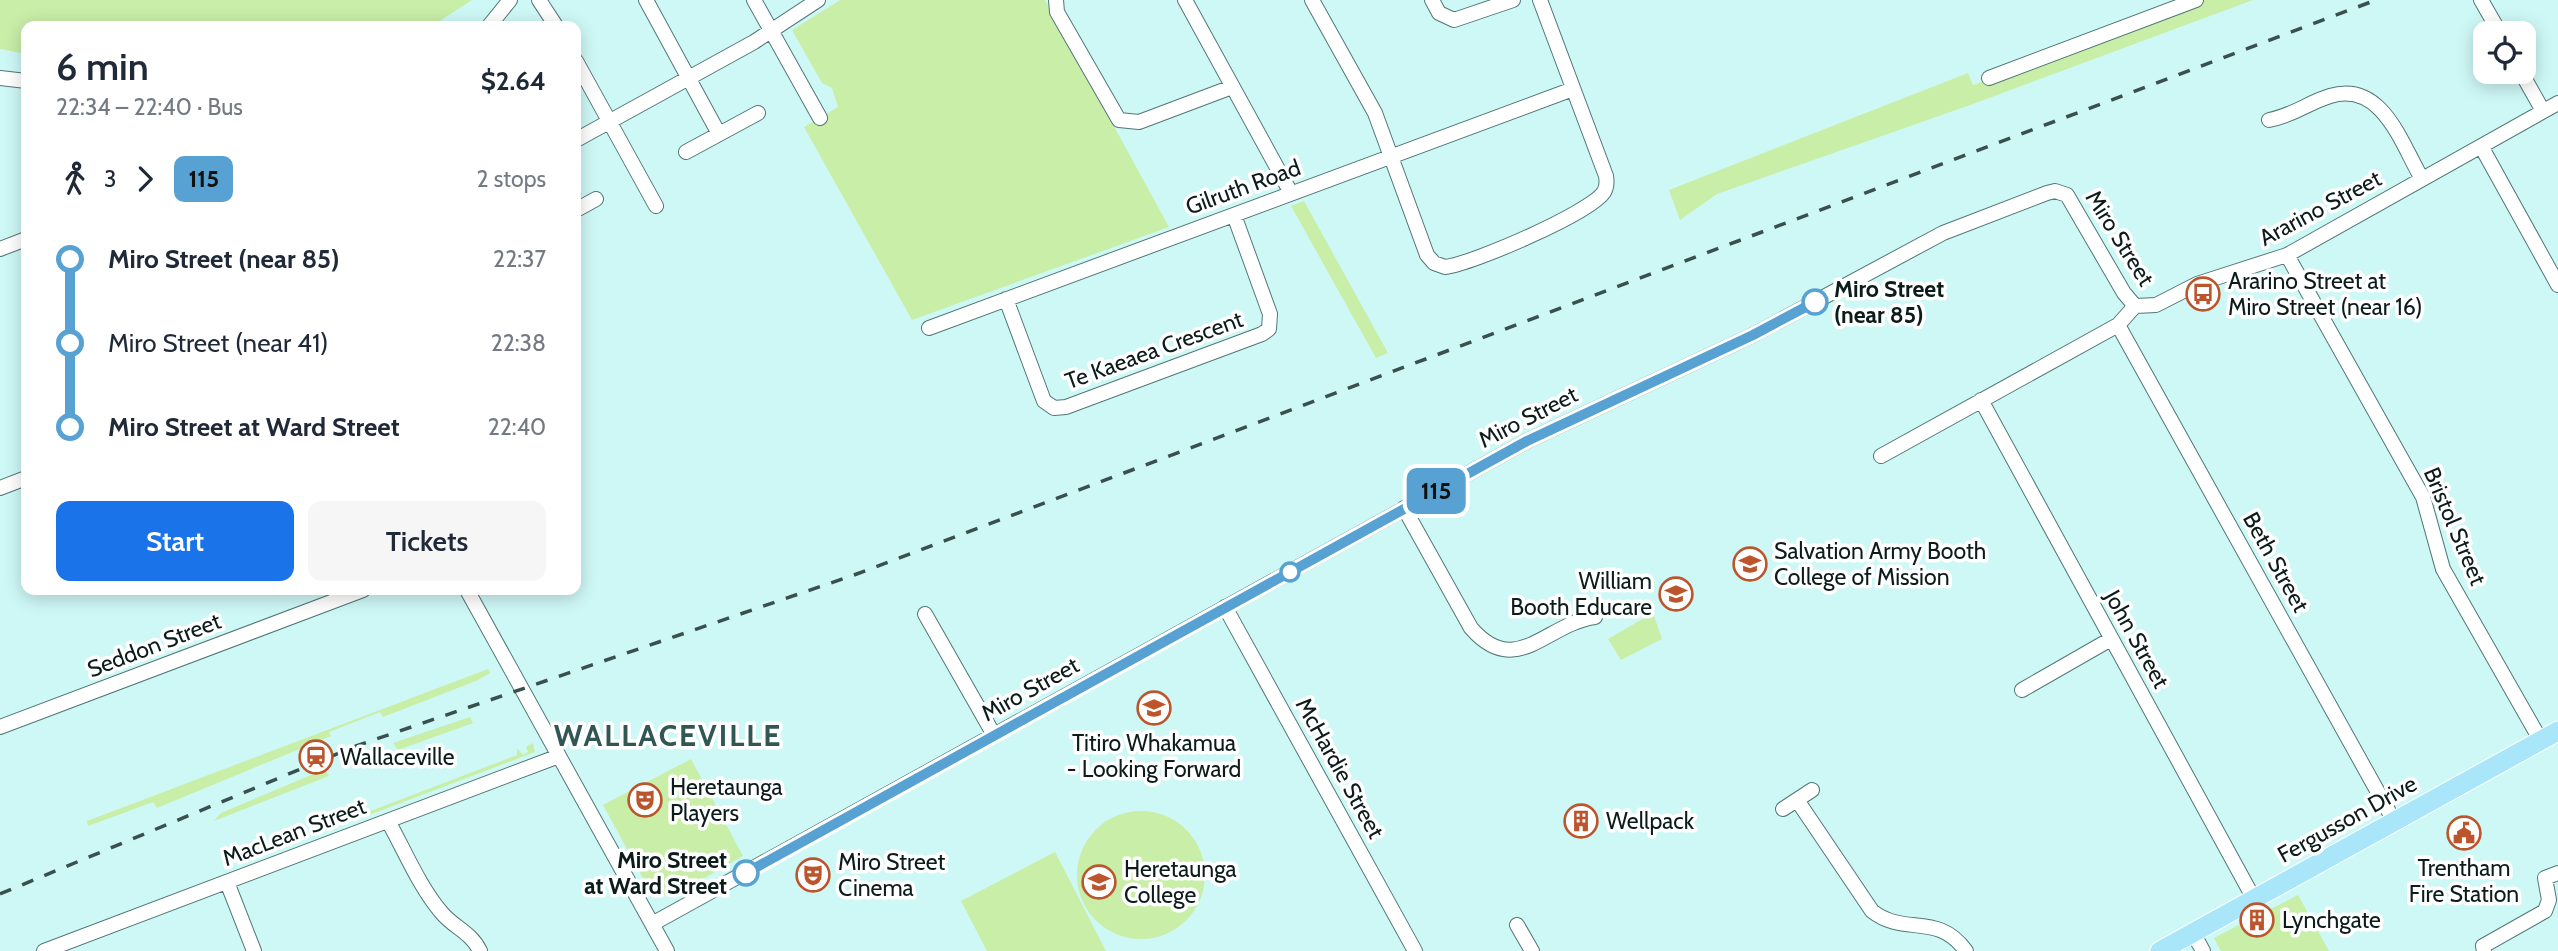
<!DOCTYPE html>
<meta charset="utf-8">
<style>
:root{--surface:#fff;--page:#f6f6f7;--text:#1f2937;--muted:#747a83;--accent:#1a73e8}
body{margin:0;font-family:Cabin,sans-serif;background:var(--page);color:var(--text);height:100vh;display:flex;flex-direction:column;font-size:26px;white-space:nowrap}
*{box-sizing:border-box;margin:0}
p{font-size:23px;color:var(--muted)}
.icon{flex:none;width:38px;height:38px;fill:none;stroke:currentColor;stroke-width:2;stroke-linecap:round;stroke-linejoin:round}
.map{position:relative;flex:1;overflow:hidden}
.side{position:absolute;left:21px;top:21px;width:560px;height:574px;display:flex;flex-direction:column;background:var(--surface);border-radius:14px;box-shadow:0 4px 18px #0003}
.side>*{flex:none}
.badge{padding:0 14px;border-radius:10px;font-size:24px;line-height:46px}
.fabs{position:absolute;left:2473px;top:21px;display:grid;gap:14px}
.fabs a{display:grid;place-items:center;width:63px;height:63px;border-radius:14px;background:var(--surface);box-shadow:0 4px 18px #0003;font-size:35px}
.map>.badge{position:absolute;translate:-50% -50%;box-shadow:0 0 0 4px #fff}
.legs{display:flex;align-items:center;gap:10px;height:77px;padding:0 35px;font-size:23px}
.legs p{margin-inline-start:auto}
.head{display:flex;align-items:center;justify-content:space-between;height:119px;padding:0 35px}
h1{font-size:38px;font-weight:600;line-height:52px}
.primary-button{display:flex;gap:14px;margin-top:auto;padding:14px 35px}
.primary-button a{flex:1;height:80px;border-radius:14px;background:var(--accent);color:#fff;font-size:28px;font-weight:600;line-height:80px;text-align:center}
.primary-button a+a{background:var(--page);color:var(--text)}
ul{padding:0 35px;list-style:none}
li{display:flex;align-items:center;gap:24px;height:84px;font-size:26px}
li i{display:grid;place-items:center;width:10px;height:100%;margin:0 9px;background:currentColor}
li i::after{content:'';width:18px;height:18px;margin:-9px;border:5px solid;border-radius:50%;background:var(--surface)}
li p{margin-inline-start:auto}
li:first-child i{background:linear-gradient(#0000 50%,currentColor 0)}
li:last-child i{background:linear-gradient(currentColor 50%,#0000 0)}
.map>svg:first-child{display:block}
</style>
<div class="map">
<svg width="2558" height="951" viewBox="0 0 2558 951">
<rect width="100%" height="100%" fill="#cef8f6"/>
<path fill="#c8eea8" d="M0,0H472L432,26H26V54L0,49Z
M840,0H1045L1169,227L912,320L804,127L838,107L832,88L822,83L792,30Z
M2204,0H2253L1973,104L1717,194L1680,220L1669,190L1968,73L1973,85Z
M1304,201L1388,353L1376,358L1291,206Z
M1653,613L1662,639L1621,660L1608,639Z
M488,669L490,673L476,681L383,717L380,712L329,732L331,736L157,808L153,802L88,826L87,821Z
M470,717L473,723L398,750L393,743Z
M533,743L535,752L369,815L368,812L517,755V748L523,755L528,752L526,747Z
M691,759L743,856L671,897L649,889L603,805Z
M325,769L329,776L214,821L221,813Z
M1077 875a64 64 0 1 1 128 0a64 64 0 1 1-128 0Z
M1055,852L1106,951H987L961,901Z
M2298,895L2329,951H2221L2214,938L2252,918L2255,925L2262,923L2259,915Z"/>
<g fill="none" stroke-linecap="round" stroke-linejoin="round">
<defs>
<path id="minor" d="M539,0L556,26
M646,0L719,134
M754,0L820,118
M1056,0L1057,12L1119,120L1139,122L1232,87
M1185,0L1291,193
M1312,0L1375,113L1427,255L1434,263L1445,267C1472,264 1590,213 1604,192C1607,187 1607,182 1606,176L1540,0
M1432,0L1439,13L1454,20L1513,0
M2481,0L2500,33
M489,26L510,0
M576,61L656,206
M2521,72L2543,111
M0,78L26,81
M1989,78L2196,0
M2269,120C2295,115 2307,103 2330,96C2382,80 2401,143 2422,179
M576,140L754,42L818,0
M2481,146L2558,285
M686,152L758,113
M576,210L596,199
M0,249L26,239
M2287,255L2423,497L2443,569L2541,741
M1006,299L1044,401L1054,408L1066,407L1262,334L1269,329L1270,314L1234,215
M2135,306L2156,305L2197,284L2287,255L2558,103
M2118,325L2394,821
M929,328L1573,89
M1981,400L2254,899
M1881,456L2118,325L2135,306
M0,488L26,478
M1404,508L1471,628C1516,680 1547,623 1595,617
M467,590L667,951
M1225,607L1415,951
M925,614L994,735
M2022,690L2111,639
M0,727L363,590
M1797,800L1872,911C1905,937 1937,911 1966,951
M1783,809L1812,790
M388,821C405,851 419,886 441,912C454,928 471,932 480,951
M227,882L254,951
M652,924L1527,441L1753,335L1943,233L2047,193L2055,191L2067,195L2124,293L2135,306
M1517,925L1532,951
M2193,933L2203,951
M44,951L559,756
M2484,951L2483,946L2545,911L2549,900L2545,878L2558,873"/>
<path id="major" d="M2160,951L2558,731"/>
</defs>
<use href="#minor" stroke="#517775" stroke-width="16"/>
<use href="#major" stroke="#fff" stroke-width="21"/>
<use href="#minor" stroke="#fff" stroke-width="14"/>
<use href="#major" stroke="#aae6fa" stroke-width="19"/>
<path stroke="#3a504f" stroke-width="3.5" stroke-dasharray="12 12" stroke-linecap="butt" d="M0,894L356,746L854,575L2376,0"/>
</g>
<g fill="none" stroke-linecap="round" stroke-linejoin="round">
<defs>
<path id="line-1" d="M746,873L1527,441L1753,335L1815,302"/>
</defs>
<use href="#line-1" stroke="#fff" stroke-width="16"/>
<use href="#line-1" stroke="#58a2d3" stroke-width="10"/>
</g>
<defs>
<symbol id="bus-ring" viewBox="-11 -11 22 22"><circle r="9.5" fill="#fff" stroke="#bc542c" stroke-width="1.5"/><path d="M-5-6H5V4H4V6H2V4H-2V6H-4V4H-5ZM-3.5-4V0h7V-4ZM-3.5 1.2v1.5H-2V1.2ZM2 1.2v1.5H3.5V1.2Z" fill="#bc542c"/></symbol>
<symbol id="university-ring" viewBox="-11 -11 22 22"><circle r="9.5" fill="#fff" stroke="#bc542c" stroke-width="1.5"/><path d="M0-5L7-2L0 1L-7-2ZM-4 1L0 2.5L4 1V4Q0 6-4 4Z" fill="#bc542c"/></symbol>
<symbol id="school-ring" viewBox="-11 -11 22 22"><circle r="9.5" fill="#fff" stroke="#bc542c" stroke-width="1.5"/><path d="M0-5L7-2L0 1L-7-2ZM-4 1L0 2.5L4 1V4Q0 6-4 4Z" fill="#bc542c"/></symbol>
<symbol id="station-ring" viewBox="-11 -11 22 22"><circle r="9.5" fill="#fff" stroke="#bc542c" stroke-width="1.5"/><path d="M-3-6H3Q5-6 5-4V2Q5 4 3 4L4.5 6H3L1.5 4h-3L-3 6H-4.5L-3 4Q-5 4-5 2V-4Q-5-6-3-6ZM-3.5-4v3h7v-3ZM-3.5 1v1.5H-2V1ZM2 1v1.5H3.5V1Z" fill="#bc542c"/></symbol>
<symbol id="theatre-ring" viewBox="-11 -11 22 22"><circle r="9.5" fill="#fff" stroke="#bc542c" stroke-width="1.5"/><path d="M-5-5.5Q0-4 5-5.5V0Q5 5 0 6Q-5 5-5 0ZM-3.3-2.5H-1v1.5H-3.3ZM1-2.5H3.3v1.5H1ZM-2.8 1Q0 5.5 2.8 1Z" fill="#bc542c"/></symbol>
<symbol id="building-ring" viewBox="-11 -11 22 22"><circle r="9.5" fill="#fff" stroke="#bc542c" stroke-width="1.5"/><path d="M-4-6H4V6H1V3H-1V6H-4ZM-2.5-4.3h1.7v1.8h-1.7ZM.8-4.3h1.7v1.8H.8ZM-2.5-1h1.7V.8h-1.7ZM.8-1h1.7V.8H.8Z" fill="#bc542c"/></symbol>
<symbol id="civic-ring" viewBox="-11 -11 22 22"><circle r="9.5" fill="#fff" stroke="#bc542c" stroke-width="1.5"/><path d="M-.6-6.5H3V-4.5H.6V-3L4-1V1h2V6H-6V1h2V-1L-.6-3ZM-1.2 2.5V6h2.4V2.5Z" fill="#bc542c"/></symbol>
</defs>
<g fill-rule="evenodd">
<use href="#bus-ring" x="2184" y="275" width="38" height="38"/>
<use href="#university-ring" x="1731" y="545" width="38" height="38"/>
<use href="#school-ring" x="1657" y="575" width="38" height="38"/>
<use href="#school-ring" x="1135" y="689" width="38" height="38"/>
<use href="#station-ring" x="297" y="738" width="38" height="38"/>
<use href="#theatre-ring" x="626" y="781" width="38" height="38"/>
<use href="#building-ring" x="1562" y="802" width="38" height="38"/>
<use href="#civic-ring" x="2445" y="814" width="38" height="38"/>
<use href="#theatre-ring" x="794" y="856" width="38" height="38"/>
<use href="#school-ring" x="1080" y="863" width="38" height="38"/>
<use href="#building-ring" x="2238" y="901" width="38" height="38"/>
</g>
<g fill="#fff" stroke="#58a2d3" stroke-width="3.5">
<circle cx="1815" cy="302" r="12"/>
<circle cx="1290" cy="572" r="9"/>
<circle cx="746" cy="873" r="12"/>
</g>
<g text-anchor="middle" stroke-width="7" stroke-linejoin="round" paint-order="stroke">
<g font-size="23" fill="#0c1c1b" stroke="#fff">
<text transform="translate(1243 187) rotate(-20)" y="8">Gilruth Road</text>
<text transform="translate(2320 208) rotate(-28)" y="8">Ararino Street</text>
<text transform="translate(2120 238) rotate(58)" y="8">Miro Street</text>
<text transform="translate(1154 350) rotate(-20)" y="8">Te Kaeaea Crescent</text>
<text transform="translate(1528 417) rotate(-27)" y="8">Miro Street</text>
<text transform="translate(2455 526) rotate(67)" y="8">Bristol Street</text>
<text transform="translate(2276 562) rotate(61)" y="8">Beth Street</text>
<text transform="translate(2137 639) rotate(61)" y="8">John Street</text>
<text transform="translate(154 645) rotate(-21)" y="8">Seddon Street</text>
<text transform="translate(1030 689) rotate(-29)" y="8">Miro Street</text>
<text transform="translate(1340 768) rotate(61)" y="8">McHardie Street</text>
<text transform="translate(2347 819) rotate(-29)" y="8">Fergusson Drive</text>
<text transform="translate(294 832) rotate(-21)" y="8">MacLean Street</text>
</g>
<g font-size="23" fill="#0c1c1b" stroke="#fff" text-anchor="start">
<text x="2228" y="289">Ararino Street at<tspan x="2228" dy="26">Miro Street (near 16)</tspan></text>
<text x="1774" y="559">Salvation Army Booth<tspan x="1774" dy="26">College of Mission</tspan></text>
<text x="1652" y="589" text-anchor="end">William<tspan x="1652" dy="26">Booth Educare</tspan></text>
<text x="1154" y="751" text-anchor="middle">Titiro Whakamua<tspan x="1154" dy="26">- Looking Forward</tspan></text>
<text x="340" y="765">Wallaceville</text>
<text x="670" y="795">Heretaunga<tspan x="670" dy="26">Players</tspan></text>
<text x="1606" y="829">Wellpack</text>
<text x="838" y="870">Miro Street<tspan x="838" dy="26">Cinema</tspan></text>
<text x="2464" y="876" text-anchor="middle">Trentham<tspan x="2464" dy="26">Fire Station</tspan></text>
<text x="1124" y="877">Heretaunga<tspan x="1124" dy="26">College</tspan></text>
<text x="2282" y="928">Lynchgate</text>
</g>
<g font-size="23" font-weight="bold" fill="#0c1c1b" stroke="#fff" text-anchor="start">
<text x="1834" y="297">Miro Street<tspan x="1834" dy="26">(near 85)</tspan></text>
<text x="727" y="868" text-anchor="end">Miro Street<tspan x="727" dy="26">at Ward Street</tspan></text>
</g>
<g font-size="30" font-weight="bold" letter-spacing="2" fill="#315755" stroke="#fff">
<text x="668" y="746">WALLACEVILLE</text>
</g>
</g>
</svg>
<div class="fabs">
<a><svg class="icon" aria-label="locate" viewBox="0 0 24 24"><circle cx="12" cy="12" r="6"/><path d="M12 2v4M12 18v4M2 12h4M18 12h4"/></svg></a>
</div>
<b class="badge" style="left:1436px;top:491px;background:#58a2d3;color:#111">115</b>
<section class="side">
<div class="head"><div><h1>6 min</h1><p>22:34 – 22:40 · Bus</p></div><b>$2.64</b></div>
<div class="legs"><svg class="icon" aria-label="walk" viewBox="0 0 24 24"><circle cx="13" cy="4" r="2"/><path d="M13 8l-2 6 4 7M11 14l-3 7M7 12l3-4h3l4 4"/></svg>3<svg class="icon" aria-label="forward" viewBox="0 0 24 24"><path d="M9 5l7 7-7 7"/></svg><b class="badge" style="background:#58a2d3;color:#111">115</b><p>2 stops</p></div>
<ul>
<li><i style="color:#58a2d3"></i><b>Miro Street (near 85)</b><p>22:37</p></li>
<li><i style="color:#58a2d3"></i><span>Miro Street (near 41)</span><p>22:38</p></li>
<li><i style="color:#58a2d3"></i><b>Miro Street at Ward Street</b><p>22:40</p></li>
</ul>
<div class="primary-button"><a>Start</a><a>Tickets</a></div>
</section>
</div>
